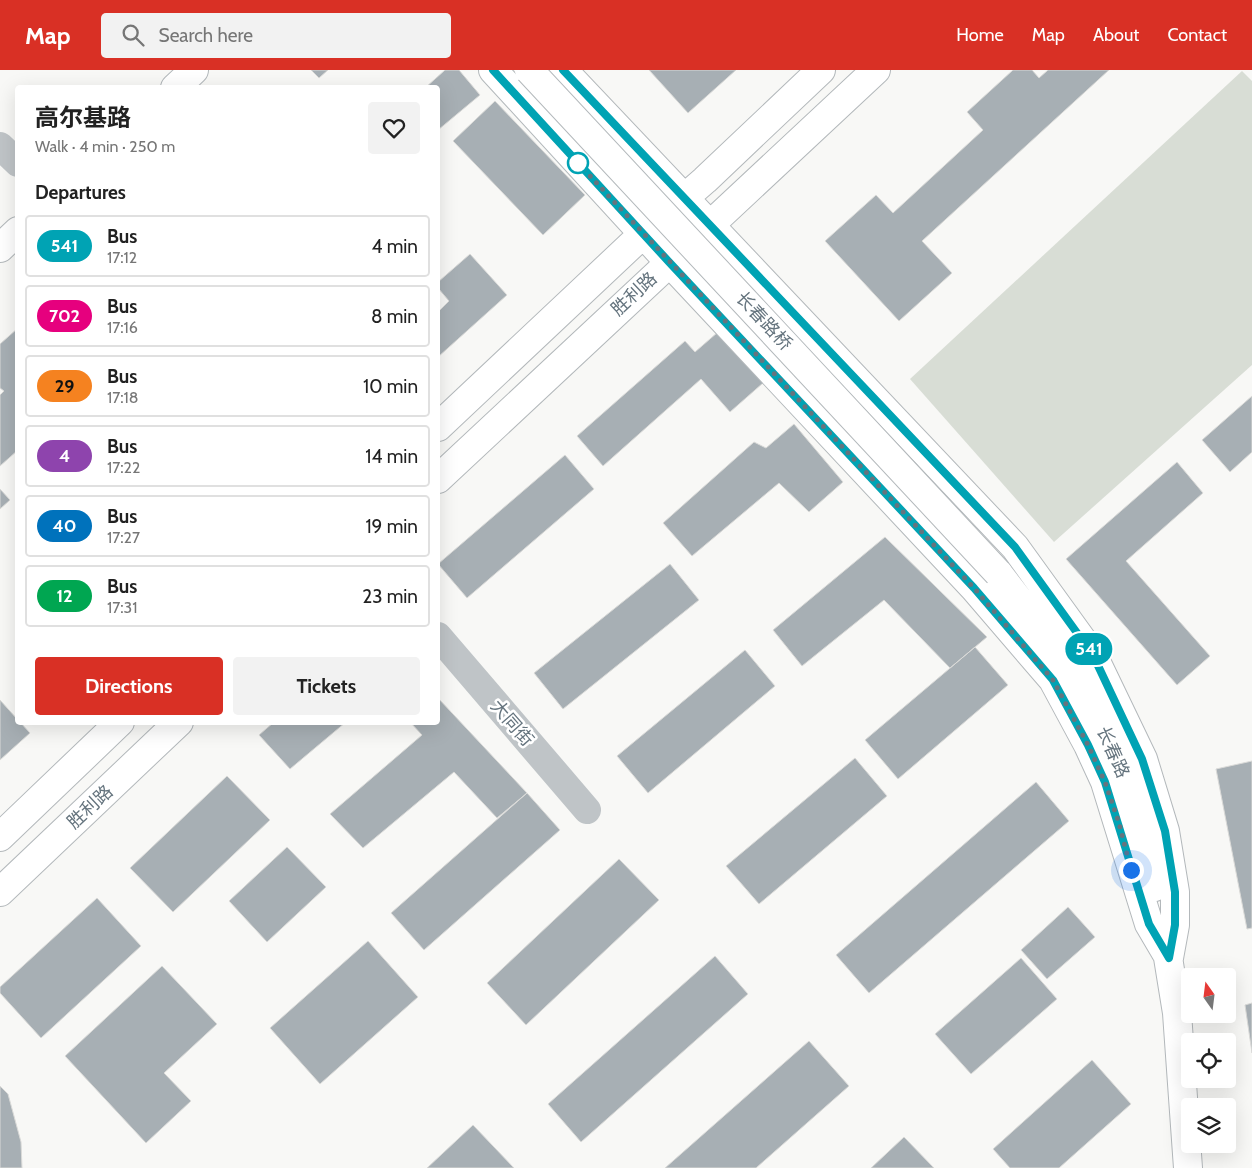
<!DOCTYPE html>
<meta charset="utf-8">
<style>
:root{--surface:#fff;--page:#f2f2f2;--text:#222;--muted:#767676;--line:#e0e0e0;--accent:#d93025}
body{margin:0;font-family:Cabin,"Noto Sans SC",sans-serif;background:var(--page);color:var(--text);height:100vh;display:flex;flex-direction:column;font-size:19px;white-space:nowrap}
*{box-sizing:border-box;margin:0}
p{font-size:16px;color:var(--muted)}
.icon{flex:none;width:28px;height:28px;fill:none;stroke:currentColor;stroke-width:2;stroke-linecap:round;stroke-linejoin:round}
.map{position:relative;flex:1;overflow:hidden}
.drawer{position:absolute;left:15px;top:15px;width:425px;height:640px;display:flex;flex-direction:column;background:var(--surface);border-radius:5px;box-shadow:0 5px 20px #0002}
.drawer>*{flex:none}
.badge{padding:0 10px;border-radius:16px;font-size:18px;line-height:32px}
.needle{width:32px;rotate:346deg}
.fabs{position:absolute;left:1181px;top:898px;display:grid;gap:10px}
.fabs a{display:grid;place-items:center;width:55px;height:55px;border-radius:5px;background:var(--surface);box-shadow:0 5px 20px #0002;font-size:25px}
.you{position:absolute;width:25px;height:25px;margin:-12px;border:4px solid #fff;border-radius:50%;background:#1a73e8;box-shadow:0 0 0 8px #1a73e833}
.map>.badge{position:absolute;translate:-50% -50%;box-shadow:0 0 0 2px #fff}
h2{padding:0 20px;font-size:19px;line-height:45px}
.round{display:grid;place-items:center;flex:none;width:52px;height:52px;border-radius:5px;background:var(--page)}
.overview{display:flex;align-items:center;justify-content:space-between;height:85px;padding:0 20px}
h1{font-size:24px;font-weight:700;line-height:38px}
.primary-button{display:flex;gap:10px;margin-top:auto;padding:10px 20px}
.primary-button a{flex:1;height:58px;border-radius:5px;background:var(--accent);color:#fff;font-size:20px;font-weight:700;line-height:58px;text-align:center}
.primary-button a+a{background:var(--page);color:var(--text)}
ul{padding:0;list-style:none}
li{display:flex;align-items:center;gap:15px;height:62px;margin:0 10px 8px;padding:0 10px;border:2px solid var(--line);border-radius:5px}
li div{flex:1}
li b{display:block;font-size:19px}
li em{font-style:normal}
li .badge{min-width:55px;font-weight:700;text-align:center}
header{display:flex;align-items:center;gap:30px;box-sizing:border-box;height:70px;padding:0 25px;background:var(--accent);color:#fff}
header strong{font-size:24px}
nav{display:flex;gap:28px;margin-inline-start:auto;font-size:18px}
.search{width:350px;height:45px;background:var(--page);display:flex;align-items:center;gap:12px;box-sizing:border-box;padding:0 18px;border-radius:5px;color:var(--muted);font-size:19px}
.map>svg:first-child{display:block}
</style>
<header>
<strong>Map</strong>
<div class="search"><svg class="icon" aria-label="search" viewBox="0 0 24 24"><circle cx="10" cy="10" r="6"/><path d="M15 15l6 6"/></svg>Search here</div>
<nav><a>Home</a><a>Map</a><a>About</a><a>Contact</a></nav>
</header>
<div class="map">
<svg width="1252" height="1098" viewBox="0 0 1252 1098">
<rect width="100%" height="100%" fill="#f8f8f6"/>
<path fill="#d8ddd5" d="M1242,1L1252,11V295L1054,472L910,309Z"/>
<path fill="#a7afb4" stroke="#dadad8" d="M311,0H328L319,8Z
M445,0H459L480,25L438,60V18H425Z
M649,0H736L688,43Z
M1013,0H1032L1039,8L1048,0H1109L922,171L952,203L899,251L825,171L876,125L893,143L983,60L967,42Z
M495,31L585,125L543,165L453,71Z
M470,184L507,225L438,287V242L449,231L438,218V212Z
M18,258V380L0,396V325L4,321L0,318V274Z
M718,262L763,313L730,342L701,309L603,396L577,366L685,271L695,282Z
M1252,326V382L1230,402L1202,370Z
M794,354L843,412L809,442L779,413L692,486L663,453L754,372L766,378Z
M565,385L594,419L467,528L438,494Z
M1177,392L1203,423L1126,491L1210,586L1177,615L1066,489Z
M0,419L10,430L0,439Z
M885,467L987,567L950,598L884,530L802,596L773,560Z
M670,494L699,530L563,639L534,603Z
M975,577L1008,615L898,709L865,670Z
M745,580L775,616L648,723L617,686Z
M438,628L527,723L497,748L454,702L363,778L330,744L422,665L410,652H438Z
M0,630L18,650V652H20L30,663L0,690Z
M274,652H346L290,699L259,665Z
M855,688L887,726L759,834L726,796Z
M1252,691V858L1247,859L1216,699Z
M227,706L270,750L173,842L130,798Z
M1036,712L1069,751L869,923L836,885Z
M527,723L560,760L424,880L391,843Z
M287,777L326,817L267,872L229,831Z
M619,789L659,830L526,955L487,913Z
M97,828L141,876L41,968L0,923V917Z
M1068,837L1095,867L1047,909L1021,880Z
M368,871L418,927L320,1014L270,958Z
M715,886L748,924L581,1072L548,1034Z
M1021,888L1057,929L971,1004L935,964Z
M162,896L217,954L164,1003L191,1031L146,1073L65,986Z
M1252,933V983L1245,935Z
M809,971L849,1016L756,1098H665Z
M1092,990L1131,1034L1059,1098H1010L993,1079Z
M0,1016L8,1024L21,1072L22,1098H0Z
M473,1055L514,1098H427Z
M904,1067L934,1098H871Z"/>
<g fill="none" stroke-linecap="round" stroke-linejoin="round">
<defs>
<path id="major" d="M493,0L669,192L974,518L1053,610L1088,675L1105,712L1149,854L1169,888
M563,0L1015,477L1093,585L1143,689L1165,761L1175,822V855L1169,888
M175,18L194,0
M0,178L18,161
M438,357L643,164L705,110L821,0
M438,409L876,0
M998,503L1059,582L1105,662L1143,754L1155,817
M0,767L120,652
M0,822L179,652
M1165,869L1177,943L1188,1098"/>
</defs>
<use href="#major" stroke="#b3b8bb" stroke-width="30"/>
<path stroke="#bfc4c7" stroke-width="28" d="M0,76L18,93
M438,566L587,740"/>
<use href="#major" stroke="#fff" stroke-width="28"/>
<defs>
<path id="major-bridge" d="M529,0L998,503"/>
</defs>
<use href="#major-bridge" stroke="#b3b8bb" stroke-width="30" stroke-linecap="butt"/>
<use href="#major-bridge" stroke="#fff" stroke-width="28"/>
</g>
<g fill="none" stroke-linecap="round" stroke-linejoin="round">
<defs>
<path id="line" d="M493,0L669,192L974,518L1053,610L1088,675L1105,712L1149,854L1169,888L1175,855V822L1165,761L1142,689L1093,585L1015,477L563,0"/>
</defs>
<use href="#line" stroke="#fff" stroke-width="11"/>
<use href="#line" stroke="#00a3b4" stroke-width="8"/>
<path stroke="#65747e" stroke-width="5" stroke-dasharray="0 9" d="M578,93L974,518L1053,610L1088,675L1105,712L1119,753L1131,800"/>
</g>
<circle fill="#fff" stroke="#00a3b4" stroke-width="2.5" cx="578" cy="93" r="10"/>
<g text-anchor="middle" stroke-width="5" stroke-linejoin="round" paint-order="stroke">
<g font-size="18" fill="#65747e" stroke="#fff">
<text transform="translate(634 224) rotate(-43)" y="6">胜利路</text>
<text transform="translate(764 251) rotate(47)" y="6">长春路桥</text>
<text transform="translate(512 653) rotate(49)" y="6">大同街</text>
<text transform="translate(1113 682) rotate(66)" y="6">长春路</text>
<text transform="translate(90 737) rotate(-43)" y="6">胜利路</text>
</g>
</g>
</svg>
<div class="fabs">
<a><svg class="needle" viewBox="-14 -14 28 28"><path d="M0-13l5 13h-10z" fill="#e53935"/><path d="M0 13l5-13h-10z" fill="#767676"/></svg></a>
<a><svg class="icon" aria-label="locate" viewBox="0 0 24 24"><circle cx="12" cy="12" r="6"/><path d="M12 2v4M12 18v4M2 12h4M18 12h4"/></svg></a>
<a><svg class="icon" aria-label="layers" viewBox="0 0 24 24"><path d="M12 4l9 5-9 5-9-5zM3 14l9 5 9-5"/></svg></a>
</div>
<div class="you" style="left:1131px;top:800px"></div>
<b class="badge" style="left:1089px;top:579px;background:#00a3b4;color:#fff">541</b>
<section class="drawer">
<div class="overview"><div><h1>高尔基路</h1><p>Walk · 4 min · 250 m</p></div><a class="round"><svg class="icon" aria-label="heart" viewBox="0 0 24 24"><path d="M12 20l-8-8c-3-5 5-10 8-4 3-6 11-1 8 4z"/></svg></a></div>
<h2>Departures</h2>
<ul>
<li><span class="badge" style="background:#00a3b4;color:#fff">541</span><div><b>Bus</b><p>17:12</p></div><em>4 min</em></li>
<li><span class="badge" style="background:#e6007e;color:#fff">702</span><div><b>Bus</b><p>17:16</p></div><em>8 min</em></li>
<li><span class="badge" style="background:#f58220;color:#111">29</span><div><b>Bus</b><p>17:18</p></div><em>10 min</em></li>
<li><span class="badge" style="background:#8e44ad;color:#fff">4</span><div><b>Bus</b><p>17:22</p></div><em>14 min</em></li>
<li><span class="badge" style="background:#0072bc;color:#fff">40</span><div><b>Bus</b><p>17:27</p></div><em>19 min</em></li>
<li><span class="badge" style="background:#00a651;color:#fff">12</span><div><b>Bus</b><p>17:31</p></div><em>23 min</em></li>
</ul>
<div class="primary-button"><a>Directions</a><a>Tickets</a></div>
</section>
</div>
